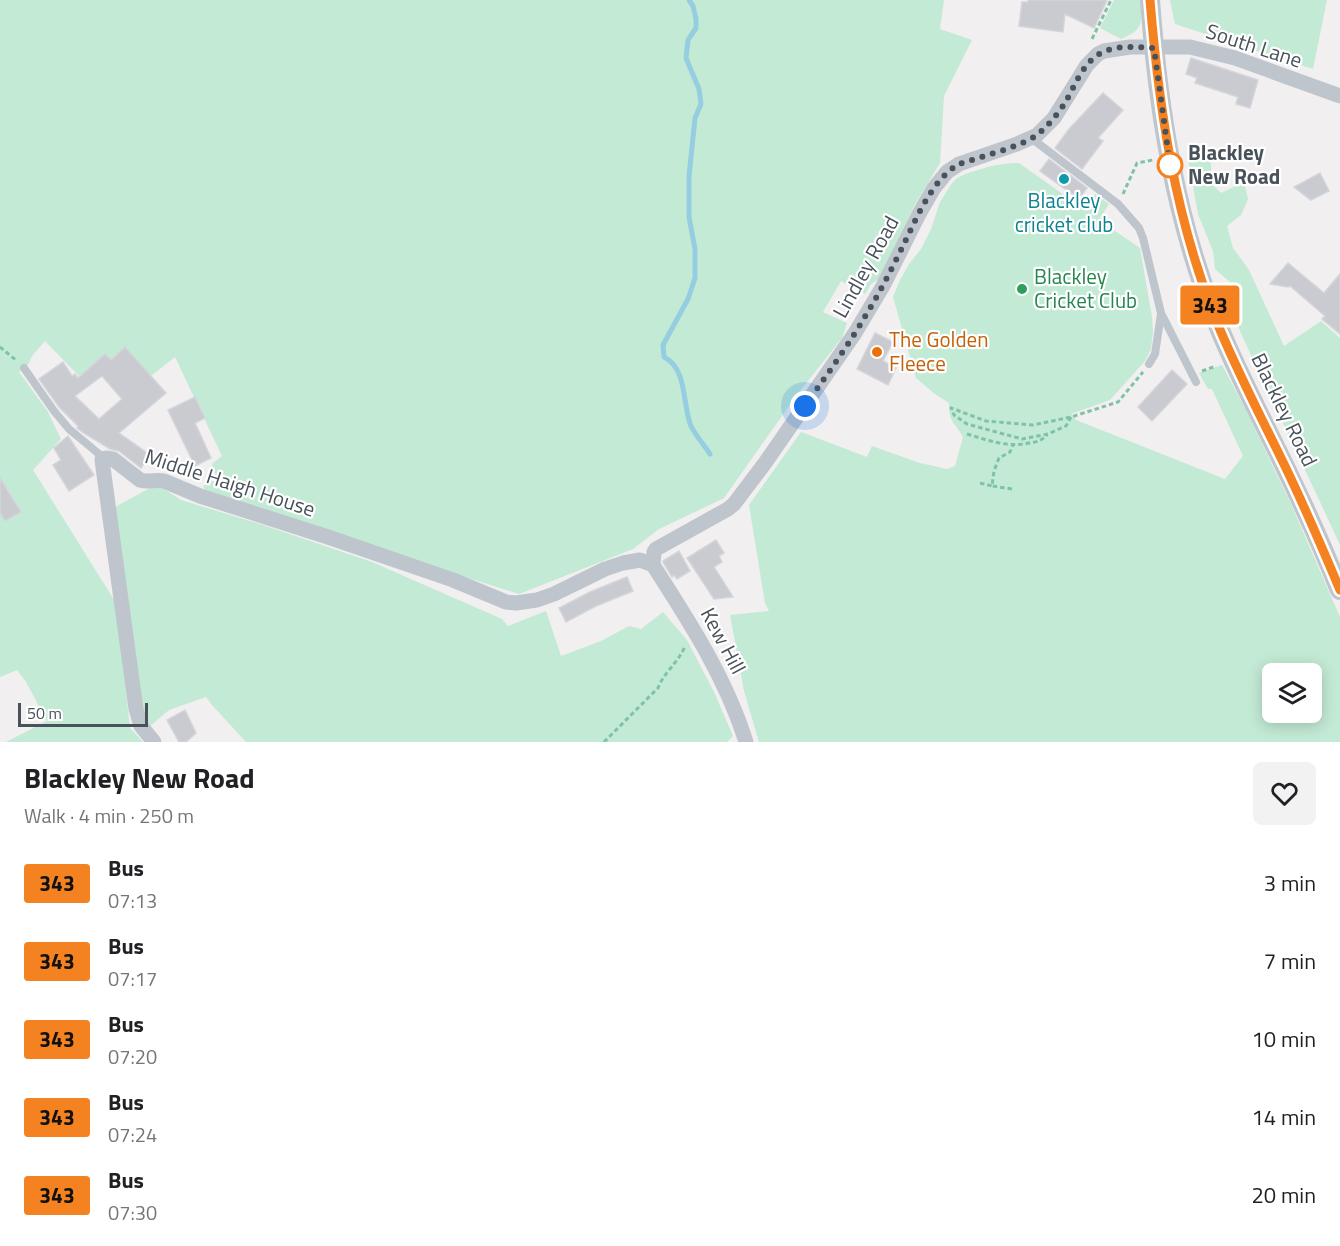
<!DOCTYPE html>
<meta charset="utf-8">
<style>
:root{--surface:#fff;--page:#f2f2f2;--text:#202124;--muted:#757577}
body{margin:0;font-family:"Titillium Web",sans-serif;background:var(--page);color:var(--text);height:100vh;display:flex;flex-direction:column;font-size:22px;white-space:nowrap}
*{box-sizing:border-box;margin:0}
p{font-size:20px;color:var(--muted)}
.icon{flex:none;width:33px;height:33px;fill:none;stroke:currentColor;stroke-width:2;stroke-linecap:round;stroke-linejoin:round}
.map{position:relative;height:742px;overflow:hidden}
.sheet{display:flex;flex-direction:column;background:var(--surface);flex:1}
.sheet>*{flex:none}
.badge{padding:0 12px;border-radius:4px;font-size:21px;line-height:39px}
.fabs{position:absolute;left:1262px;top:663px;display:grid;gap:12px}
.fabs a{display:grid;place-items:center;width:60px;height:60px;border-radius:9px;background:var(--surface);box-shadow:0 3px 15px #0003;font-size:30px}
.scale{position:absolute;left:18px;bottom:15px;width:130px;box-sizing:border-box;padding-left:6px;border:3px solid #49515a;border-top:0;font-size:16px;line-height:21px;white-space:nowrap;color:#49515a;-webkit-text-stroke:4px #fff;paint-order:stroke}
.you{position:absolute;width:30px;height:30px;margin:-15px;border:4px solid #fff;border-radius:50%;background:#1a73e8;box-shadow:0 0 0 9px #1a73e833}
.map>.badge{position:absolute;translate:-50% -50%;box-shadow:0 0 0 3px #fff}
.round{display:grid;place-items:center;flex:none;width:63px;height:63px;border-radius:9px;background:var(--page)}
.head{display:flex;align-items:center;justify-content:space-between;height:102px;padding:0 24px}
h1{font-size:28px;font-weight:700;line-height:45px}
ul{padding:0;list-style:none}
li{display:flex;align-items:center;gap:18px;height:78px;padding:0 24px}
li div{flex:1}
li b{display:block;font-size:22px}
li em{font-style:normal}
li .badge{min-width:66px;font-weight:700;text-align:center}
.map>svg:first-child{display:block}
</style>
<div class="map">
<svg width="1340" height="742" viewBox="0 0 1340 742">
<rect width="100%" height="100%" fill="#f1efef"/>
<path fill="#c3ead4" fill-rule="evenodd" d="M0,0H944L940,29L972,40L944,96L940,163L914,206L879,279L871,284L865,294L841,281L823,312L847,323L842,338L796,396L724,498L659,529L633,549L519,594L208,495L203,486L217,479L212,464L222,456L175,357L151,376L125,348L111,360L105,354L79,376L45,341L32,356L28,365L19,372L48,412L61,439L33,470L116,603L130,728L143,742H6L47,721L26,682L17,670L0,677V512L6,521L21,512L7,488L0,492Z
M1114,0H1141C1142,22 1144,30 1121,39L1100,28Z
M1170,0H1327L1313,69L1175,24Z
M1205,157L1211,163V183L1221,193L1244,182L1248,199L1241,215L1227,226L1233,248L1249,270L1284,346L1321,321L1340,338V545C1301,460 1260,377 1222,291L1221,282L1231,290L1230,282L1215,269L1213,251L1198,214L1188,159Z
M1012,163H1019L1085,210L1095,194L1109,204L1099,220L1140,248L1152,317L1153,331L1151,349L1145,361L1110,400L1071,414L1076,420L1225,479L1243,456L1212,389H1208L1199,373L1222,365L1246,410L1291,504L1340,617V742H759L744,691L730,615L769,611L765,603L749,505L801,432L867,457L872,446L920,463L947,469L955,466L963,437C954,421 949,423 949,403L935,394L916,378L893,297L900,280L909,264L921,249L931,229L940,202L952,183L957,178L968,173L991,166ZM1272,674H1311V712H1272Z
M161,487L181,500L263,525L372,562L502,619L508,626L546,611L561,656L601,641L629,626L641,629L663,612L687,640L714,692L733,736L727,742H246L212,705L206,697L169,710L150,726L144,715L115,507L150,488Z"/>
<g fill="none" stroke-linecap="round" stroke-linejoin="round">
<path stroke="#95cde1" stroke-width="5" d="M689,0L693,6L696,19V28L688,40L686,58L699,89L701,104L695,118L689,176V217L695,249V278L688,299L663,345L664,357C688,369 682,405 691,426C696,436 704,445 710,454"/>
</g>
<path fill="#c9cbd1" stroke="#d4d5da" stroke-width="1.5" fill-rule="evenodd" d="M1028,0H1107L1094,28L1065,14L1063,32L1019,26L1022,2H1028Z
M1191,58L1258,80L1250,108L1236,104L1238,97L1195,83L1197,78L1186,74Z
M1103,93L1123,110L1098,138L1103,141L1082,169L1055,148L1069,129Z
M1049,159L1087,188L1079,199L1040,171Z
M1320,173L1329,191L1311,200L1294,187Z
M1288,263L1324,293L1340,274V334L1322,319L1325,316L1290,286L1288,287L1270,284Z
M875,333L893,342L883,361L896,368L888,385L857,369Z
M125,347L166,393L119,433L150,455L141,468L119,451L110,449L84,433L77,428L78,426L59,407L39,379L63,362L72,376L75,374L78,378L105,354L111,360ZM102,376L122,399L99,419L75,396Z
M1172,370L1187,384L1152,421L1138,407Z
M195,397L205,418L195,423L211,458L195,466L168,410Z
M68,436L94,475L69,491L53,465L61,460L54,448Z
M0,478L21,512L5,521L0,512Z
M716,540L724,553L719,556L722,562L714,567L733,597L714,599L687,558Z
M679,551L690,571L677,579L674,575L672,577L663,562V561Z
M627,577L633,591L596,606L566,622L559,608L590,592Z
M185,710L196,733L186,742H179L167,720Z"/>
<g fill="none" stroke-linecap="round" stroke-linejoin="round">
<path stroke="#7fc3a6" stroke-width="3" stroke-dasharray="4.5 3" stroke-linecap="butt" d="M1092,39L1111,0
M1123,194L1137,163L1153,160
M0,347L17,361
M1202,371L1216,366
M1071,417L1066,426L1048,434L1022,439L967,424L954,415L951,408L986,421L1033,425L1071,417L1118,402L1143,372
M967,434C987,440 1008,448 1029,443C1037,442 1041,441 1047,435
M980,483L992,486
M1012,489L992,486L994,471L999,458L1010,452L1013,445
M604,742L658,688C664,672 679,662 685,646"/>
<path stroke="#bfc5cc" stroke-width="8" d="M1031,138L1118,204L1139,228L1143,238L1161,313L1196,382
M1149,364L1155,354L1161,314
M24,368L54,411L69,429L105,459"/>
<path stroke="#bfc5cc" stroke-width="15" d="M653,565L654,552L656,549L728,509L734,504L765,463L855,333L883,286L919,214L934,188L947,172L959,164L1017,144L1037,135L1054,118L1087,65L1098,54L1104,51L1130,47H1190L1235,58L1340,96
M653,565C689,621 726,678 746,742
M154,742L141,726L136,709L102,460L106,458L113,459L140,480C148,483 156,479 164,481L200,496L328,537L453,580L506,602L516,603L537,600L554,594L605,569L623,563L640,560L653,565"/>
<path stroke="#bfc5cc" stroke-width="20" d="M1150,0C1158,109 1175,218 1216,320C1231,359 1250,395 1268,432C1294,484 1318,536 1340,590"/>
</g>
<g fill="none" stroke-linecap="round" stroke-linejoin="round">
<defs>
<path id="line" d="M1150,0C1159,110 1175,217 1216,320C1235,367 1258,411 1280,456C1302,500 1321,545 1340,590"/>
</defs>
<use href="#line" stroke="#fff" stroke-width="14"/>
<use href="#line" stroke="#f58220" stroke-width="9"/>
<path stroke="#49515a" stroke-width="6" stroke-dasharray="0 10.8" d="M805,406C826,376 848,346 866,315C879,294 890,272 901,250C915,222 931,180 959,164C980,157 1020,147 1037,135C1048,126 1057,115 1065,103C1075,86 1083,61 1103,52C1118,45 1137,47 1154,48L1170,165"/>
</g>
<circle fill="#fff" stroke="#f58220" stroke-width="3" cx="1170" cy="165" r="12"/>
<circle fill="#0f9aa8" stroke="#fff" stroke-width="2" cx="1064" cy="179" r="6"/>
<circle fill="#2e9e5b" stroke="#fff" stroke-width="2" cx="1022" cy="289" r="6"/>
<circle fill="#e8710a" stroke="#fff" stroke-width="2" cx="877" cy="352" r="6"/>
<g text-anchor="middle" stroke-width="4.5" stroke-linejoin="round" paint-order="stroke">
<g font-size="21" fill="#49515a" stroke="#fff">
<text transform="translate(1254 46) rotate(18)" y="7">South Lane</text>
<text transform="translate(866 267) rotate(-61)" y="7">Lindley Road</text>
<text transform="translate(1284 410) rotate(64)" y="7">Blackley Road</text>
<text transform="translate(230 483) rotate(18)" y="7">Middle Haigh House</text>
<text transform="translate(723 641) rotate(62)" y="7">Kew Hill</text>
</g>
<g font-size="21" font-weight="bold" fill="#49515a" stroke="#fff" text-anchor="start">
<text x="1188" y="160">Blackley<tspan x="1188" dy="24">New Road</tspan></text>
</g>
<g font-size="21" fill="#0d838f" stroke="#fff">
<text x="1064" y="208">Blackley<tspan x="1064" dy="24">cricket club</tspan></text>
</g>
<g font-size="21" fill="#27864d" stroke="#fff" text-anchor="start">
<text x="1034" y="284">Blackley<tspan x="1034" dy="24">Cricket Club</tspan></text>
</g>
<g font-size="21" fill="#c56008" stroke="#fff" text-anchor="start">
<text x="889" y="347">The Golden<tspan x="889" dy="24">Fleece</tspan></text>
</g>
</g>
</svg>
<div class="fabs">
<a><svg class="icon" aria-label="layers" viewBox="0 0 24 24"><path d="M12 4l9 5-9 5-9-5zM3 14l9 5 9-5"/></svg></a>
</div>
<div class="scale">50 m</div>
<div class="you" style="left:805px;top:406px"></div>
<b class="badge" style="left:1210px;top:305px;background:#f58220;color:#111">343</b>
</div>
<section class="sheet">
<div class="head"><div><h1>Blackley New Road</h1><p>Walk · 4 min · 250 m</p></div><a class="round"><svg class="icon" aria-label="heart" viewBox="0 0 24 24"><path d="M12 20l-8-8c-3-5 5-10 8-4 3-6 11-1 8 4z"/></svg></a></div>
<ul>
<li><span class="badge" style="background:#f58220;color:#111">343</span><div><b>Bus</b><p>07:13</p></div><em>3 min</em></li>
<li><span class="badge" style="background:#f58220;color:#111">343</span><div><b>Bus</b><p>07:17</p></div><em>7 min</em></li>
<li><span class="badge" style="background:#f58220;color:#111">343</span><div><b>Bus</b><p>07:20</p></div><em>10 min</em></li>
<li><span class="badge" style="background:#f58220;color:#111">343</span><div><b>Bus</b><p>07:24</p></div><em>14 min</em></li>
<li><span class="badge" style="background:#f58220;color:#111">343</span><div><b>Bus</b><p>07:30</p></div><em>20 min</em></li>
</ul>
</section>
